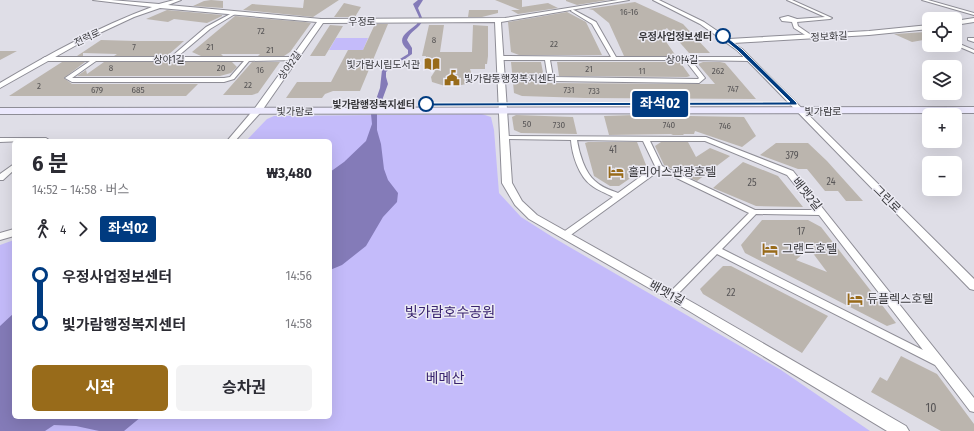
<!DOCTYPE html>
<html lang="ko">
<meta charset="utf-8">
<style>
:root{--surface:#fff;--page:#f2f2f3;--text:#2b2b33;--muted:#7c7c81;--accent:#986b1a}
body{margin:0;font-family:"Fira Sans Condensed","Noto Sans KR",sans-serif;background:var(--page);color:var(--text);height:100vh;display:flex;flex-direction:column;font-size:15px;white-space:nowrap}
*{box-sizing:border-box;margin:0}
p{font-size:13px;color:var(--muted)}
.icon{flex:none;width:22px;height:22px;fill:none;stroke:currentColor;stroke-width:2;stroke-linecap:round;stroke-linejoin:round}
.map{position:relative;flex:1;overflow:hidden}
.side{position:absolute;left:12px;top:139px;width:320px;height:280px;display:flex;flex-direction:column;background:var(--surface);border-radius:6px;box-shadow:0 4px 16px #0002}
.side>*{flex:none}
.badge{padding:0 8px;border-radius:3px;font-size:14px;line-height:26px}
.controls{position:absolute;left:922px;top:12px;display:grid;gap:8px}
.controls a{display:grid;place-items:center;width:40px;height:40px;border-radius:6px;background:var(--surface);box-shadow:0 4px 16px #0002;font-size:20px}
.map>.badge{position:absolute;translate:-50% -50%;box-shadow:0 0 0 2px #fff}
.legs{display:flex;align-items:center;gap:6px;height:44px;padding:0 20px;font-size:13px}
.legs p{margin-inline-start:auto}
.summary{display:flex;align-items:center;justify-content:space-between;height:68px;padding:0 20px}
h1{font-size:22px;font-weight:700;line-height:30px}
.primary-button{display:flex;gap:8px;margin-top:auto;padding:8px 20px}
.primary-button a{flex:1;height:46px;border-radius:6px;background:var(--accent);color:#fff;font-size:16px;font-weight:700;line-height:46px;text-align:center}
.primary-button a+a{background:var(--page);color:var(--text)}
ul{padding:0 20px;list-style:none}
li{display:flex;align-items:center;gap:14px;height:48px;font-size:15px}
li i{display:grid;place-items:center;width:6px;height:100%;margin:0 5px;background:currentColor}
li i::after{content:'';width:10px;height:10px;margin:-5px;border:3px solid;border-radius:50%;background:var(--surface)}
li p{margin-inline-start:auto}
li:first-child i{background:linear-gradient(#0000 50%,currentColor 0)}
li:last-child i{background:linear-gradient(currentColor 50%,#0000 0)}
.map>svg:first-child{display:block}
</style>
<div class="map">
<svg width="974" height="431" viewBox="0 0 974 431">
<rect width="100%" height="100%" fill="#dfdee7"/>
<path fill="#c4bbfa" d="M336,38H368L363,50H329Z
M482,114L491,117L494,130L499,193L521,217L554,238L781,370L870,431H0V245L14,240V417H330V141H246L267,119L274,116Z"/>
<path fill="#847bb8" d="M418,0H423L418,8L423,20C419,29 410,31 407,40L412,48V54L405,59L395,63L386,72V77L388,84L377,114V130L381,144L384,169L388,180L398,193L397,202L383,217L366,246L342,265L330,270V172L344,162L366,141L372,124L371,114L380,88L382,70L408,54V50C394,38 408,32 417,24L419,17L413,4Z
M14,313V417H141L124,431H99L76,426L54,425L45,431H0V326Z"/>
<path fill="#bbb5ae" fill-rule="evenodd" d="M211,0L223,1V8L193,6L204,1Z
M304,0H339L313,17L243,10L252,4L303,8Z
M495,0H522V7L548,3L558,8L518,14L511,10H520Z
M566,0H608L577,5L566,1Z
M635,2L683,24L710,53H689L667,28L660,33L676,56H624L609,23L593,10L588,9Z
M344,3L361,7L355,17H334Z
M167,10L222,15V16L207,23L174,19L168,22L146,19Z
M469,10H498V13L482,17H468Z
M567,12L586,22L602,55H519L511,52L508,22Z
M235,16L305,22L311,23L290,52L284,56H258L260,54H221L223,56H201L192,52Z
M375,24H388L360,91H333L325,94L322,98H286L297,82H331L348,50H363Z
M330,25L343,26L325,56H310Z
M429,25H444L440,52H472L473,25L488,26V56L487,64H485V69H470L473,79L469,83L462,85L445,86L432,82L431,77L435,71L424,67L426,56H422Z
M926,32H929V39L912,42L894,34Z
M101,40L136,41H184L167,56H114L117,54L83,53V56H77Z
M0,51H17L0,60Z
M62,62H85L64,78L72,84H198L186,96H9Z
M104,62H232L237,67L231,73L220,76H77L86,70L87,74Z
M252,62H280L258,93L252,95H223Z
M511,62H541L545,83L699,84H715L698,64L703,62H720L725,63L756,99L585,98L522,96L514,93Z
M557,62H680L690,76L687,77L559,76Z
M516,115L573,117L577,134L521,133L514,130L512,117Z
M635,115L744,117L756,136L742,147L695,131L694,134H683L684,135H671L673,134L609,135L604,116Z
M588,142H637L646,165L645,168L619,186H610L594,176L585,143Z
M661,142H688L696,157L710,148L730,156L697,181L664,165L655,146Z
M776,143H808L827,161L863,201H846L838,191H825L807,169H798L760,155Z
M743,162L778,176L803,207L756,206L713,188Z
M762,220H808L821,227L896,323L887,326L745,253L741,245ZM809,248L827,272L796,260Z
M723,266H731L828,316L802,353L703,294L700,289Z
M901,356L937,374L974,424V431H941L871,392L880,377L887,381Z"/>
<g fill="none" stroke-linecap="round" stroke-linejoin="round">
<defs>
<path id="minor" d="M787,0H792L832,18L830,19L797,22L798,26L814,37L810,38L794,28L792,22L782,21L780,18L788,16L797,19L825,17Z
M922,0H928L974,13V15Z
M572,9L596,22L616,57H749L752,59L749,61L691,60L705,78L699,83L551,81L548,79L545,60H500L497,58L500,56L611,57L592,24L571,11ZM550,60H685L699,78L698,79L553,77Z
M234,12H235V14L210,29L177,57H293L295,58V60L249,61L234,79L224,82H72L65,78L90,61H45L42,59L45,57H171L206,27ZM96,61H244L230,77L224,78H72Z
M968,38H974V42L968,40Z
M955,42L974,50V53L955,45Z
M505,136L706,137L793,171L974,398V412L970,411L935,365L717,254L674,298L671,299L668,298L666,296L749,213L660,170L568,237H562L561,235L562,233L613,197C606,193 597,190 591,185C579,176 572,155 571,140L503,139L502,138ZM577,140L643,141L655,166L618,193C610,190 601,187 595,181C585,173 579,153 577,140ZM650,141H705L787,175L815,210H755L662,166ZM756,214L819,215L923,350L722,249Z
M0,138H46L49,140L0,142Z
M14,164V170L3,180H0V174Z"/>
<path id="tertiary" d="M93,0H111L159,4L174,0H181L168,5L321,19L505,18L618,0H629L501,22L512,183L522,201L537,215L697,305L906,426L909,431H887L689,311L529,219L515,205L502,183L495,22L323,23L261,112L235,141H227L255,108L317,22L160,8L134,17L89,38L0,88V83C49,54 98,27 152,7Z
M653,0H659L704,22L729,39L869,31L929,25V29L869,35L733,43L742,49L974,279V290L970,289L738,51L700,24Z
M974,18V22L955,25V21Z
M14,229V236L0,240V233Z"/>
<path id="secondary" d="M974,107V113L0,114V108Z"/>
</defs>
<use href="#minor" stroke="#8e8d96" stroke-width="2"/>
<use href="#tertiary" stroke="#8e8d96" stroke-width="2"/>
<use href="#secondary" stroke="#8e8d96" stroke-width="2"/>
<use href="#minor" fill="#fff" fill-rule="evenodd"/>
<use href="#tertiary" fill="#fff" fill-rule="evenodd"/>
<use href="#secondary" fill="#ece9fd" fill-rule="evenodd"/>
</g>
<path fill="#003b80" stroke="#fff" d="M721,35H724L742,49L797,103V105L426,106L423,104L426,103L790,102L738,51L721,37Z"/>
<defs>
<symbol id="library-bare" viewBox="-9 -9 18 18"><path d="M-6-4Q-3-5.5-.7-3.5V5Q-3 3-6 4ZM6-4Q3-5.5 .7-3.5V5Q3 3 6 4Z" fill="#986b1a" stroke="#ecebf4" stroke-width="2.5" paint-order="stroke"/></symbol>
<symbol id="civic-bare" viewBox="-9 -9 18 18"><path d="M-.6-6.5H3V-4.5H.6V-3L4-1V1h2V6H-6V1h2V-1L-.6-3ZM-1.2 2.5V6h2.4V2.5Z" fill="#986b1a" stroke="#ecebf4" stroke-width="2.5" paint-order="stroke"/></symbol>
<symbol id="hotel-bare" viewBox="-9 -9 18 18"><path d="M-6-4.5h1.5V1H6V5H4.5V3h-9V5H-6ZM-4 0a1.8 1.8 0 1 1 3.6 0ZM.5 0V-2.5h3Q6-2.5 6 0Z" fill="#986b1a" stroke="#ecebf4" stroke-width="2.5" paint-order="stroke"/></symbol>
</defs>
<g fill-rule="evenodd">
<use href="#library-bare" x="421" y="53" width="22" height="22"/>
<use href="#civic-bare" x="441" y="67" width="22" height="22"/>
<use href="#hotel-bare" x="605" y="161" width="22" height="22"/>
<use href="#hotel-bare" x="759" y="238" width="22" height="22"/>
<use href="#hotel-bare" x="844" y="288" width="22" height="22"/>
</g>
<g fill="#fff" stroke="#003b80" stroke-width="2">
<circle cx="723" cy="36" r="7"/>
<circle cx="426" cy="104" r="7"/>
</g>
<g text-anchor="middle" stroke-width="3" stroke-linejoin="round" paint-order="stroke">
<g font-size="9" fill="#585657">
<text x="629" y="15">16-16</text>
<text x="261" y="34">72</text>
<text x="434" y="43">8</text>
<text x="554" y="47">22</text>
<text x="134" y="50">7</text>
<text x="210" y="50">21</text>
<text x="270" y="53">21</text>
<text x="111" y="71">8</text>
<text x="221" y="71">20</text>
<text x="589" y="72">21</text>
<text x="260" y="73">16</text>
<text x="642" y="74">11</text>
<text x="718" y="74">262</text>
<text x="248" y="88">22</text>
<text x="39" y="89">2</text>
<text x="733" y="92">747</text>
<text x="97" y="93">679</text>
<text x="138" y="93">685</text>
<text x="569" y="93">731</text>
<text x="594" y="94">733</text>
<text x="527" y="127">50</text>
<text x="559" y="128">730</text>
<text x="669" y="128">740</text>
<text x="725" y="129">746</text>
</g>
<g font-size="10" fill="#37373a" stroke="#ecebf4">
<text x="362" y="25">우정로</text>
<text transform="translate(829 36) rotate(-3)" y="4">정보화길</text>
<text transform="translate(87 37) rotate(-25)" y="4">전력로</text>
<text x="169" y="63">상야1길</text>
<text x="682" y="63">상야4길</text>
<text transform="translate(289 65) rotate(-55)" y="4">상야2길</text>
<text transform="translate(295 111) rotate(1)" y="4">빛가람로</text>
<text x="823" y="115">빛가람로</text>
</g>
<g font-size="10" font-weight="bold" fill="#37373a" stroke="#ecebf4" text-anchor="end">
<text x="712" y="40">우정사업정보센터</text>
<text x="415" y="108">빛가람행정복지센터</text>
</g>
<g font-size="10" fill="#37373a" stroke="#ecebf4" text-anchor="end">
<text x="420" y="68">빛가람시립도서관</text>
<text x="464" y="82" text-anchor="start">빛가람동행정복지센터</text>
</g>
<g font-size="10" fill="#585657">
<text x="613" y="153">41</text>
<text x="792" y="159">379</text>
<text x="831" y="185">24</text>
<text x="752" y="186">25</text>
<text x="801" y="235">17</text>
<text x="731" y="296">22</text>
</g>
<g font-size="12" fill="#37373a" stroke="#ecebf4" text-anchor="start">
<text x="628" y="176">홀리어스관광호텔</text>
<text x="782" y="253">그랜드호텔</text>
<text x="867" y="303">듀플렉스호텔</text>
</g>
<g font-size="12" fill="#37373a" stroke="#ecebf4">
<text transform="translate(807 194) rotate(51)" y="4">배멧2길</text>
<text transform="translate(887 199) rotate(45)" y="4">그린로</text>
<text transform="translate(667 293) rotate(29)" y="4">배멧1길</text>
</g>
<g font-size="12" fill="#585657">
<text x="931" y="412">10</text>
</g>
<g font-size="14" fill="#38236e" stroke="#ecebf4">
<text x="450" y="317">빛가람호수공원</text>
<text x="445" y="383">베메산</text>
</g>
</g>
</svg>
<div class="controls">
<a><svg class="icon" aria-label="locate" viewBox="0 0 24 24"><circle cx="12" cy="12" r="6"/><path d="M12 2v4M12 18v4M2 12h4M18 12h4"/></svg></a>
<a><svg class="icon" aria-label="layers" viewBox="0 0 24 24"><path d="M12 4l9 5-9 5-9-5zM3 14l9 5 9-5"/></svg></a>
<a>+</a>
<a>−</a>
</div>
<b class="badge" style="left:660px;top:104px;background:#003b80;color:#fff">좌석02</b>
<section class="side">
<div class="summary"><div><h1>6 분</h1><p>14:52 – 14:58 · 버스</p></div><b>₩3,480</b></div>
<div class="legs"><svg class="icon" aria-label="walk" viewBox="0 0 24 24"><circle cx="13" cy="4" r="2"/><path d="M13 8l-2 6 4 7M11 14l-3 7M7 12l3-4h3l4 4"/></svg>4<svg class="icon" aria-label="forward" viewBox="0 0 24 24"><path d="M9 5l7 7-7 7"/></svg><b class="badge" style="background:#003b80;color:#fff">좌석02</b></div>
<ul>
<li><i style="color:#003b80"></i><b>우정사업정보센터</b><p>14:56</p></li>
<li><i style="color:#003b80"></i><b>빛가람행정복지센터</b><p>14:58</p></li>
</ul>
<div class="primary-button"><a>시작</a><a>승차권</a></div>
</section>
</div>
